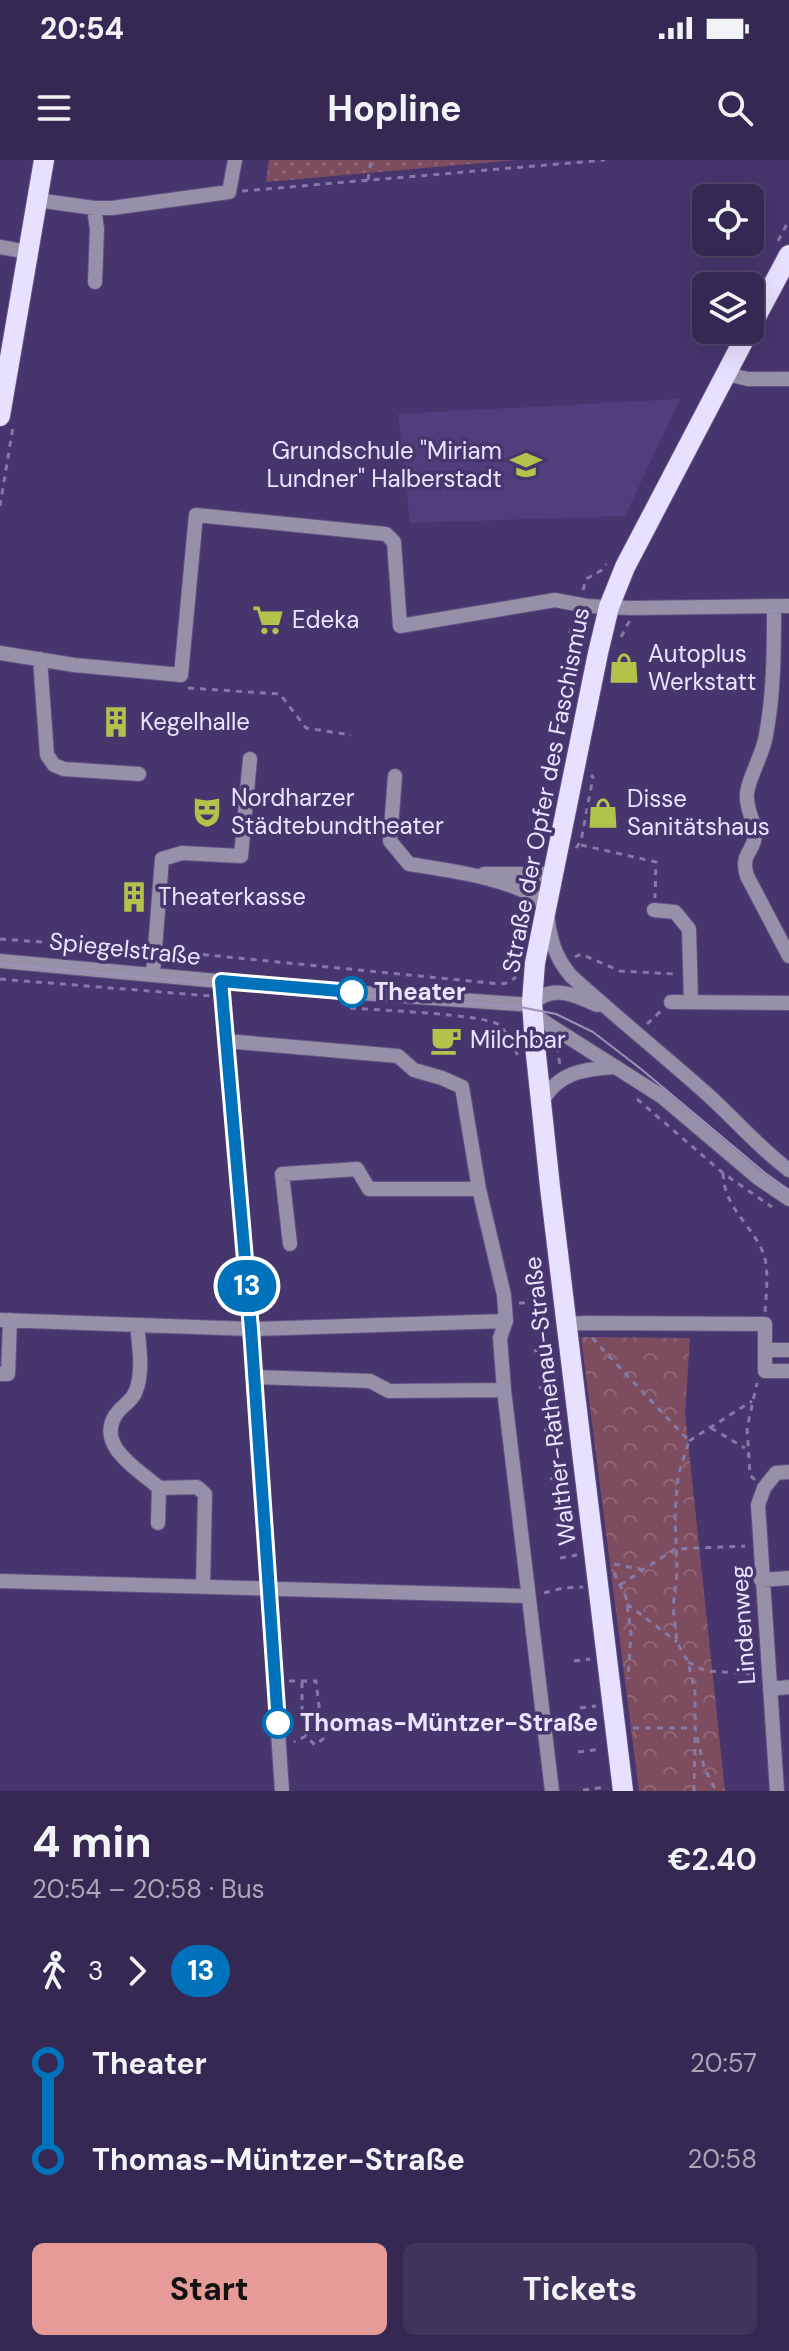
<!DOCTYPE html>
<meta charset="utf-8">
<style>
:root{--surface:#352852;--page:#40345c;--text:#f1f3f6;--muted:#aaa6b8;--line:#4f4469;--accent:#e69b98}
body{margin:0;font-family:"DM Sans",sans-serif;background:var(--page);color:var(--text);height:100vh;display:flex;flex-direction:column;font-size:30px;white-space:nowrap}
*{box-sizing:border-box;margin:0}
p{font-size:26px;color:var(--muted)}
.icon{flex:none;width:44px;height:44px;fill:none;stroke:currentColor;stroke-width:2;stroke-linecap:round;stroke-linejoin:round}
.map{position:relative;height:1631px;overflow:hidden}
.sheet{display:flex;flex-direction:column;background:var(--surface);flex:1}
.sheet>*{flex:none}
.badge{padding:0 16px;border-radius:26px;font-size:28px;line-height:52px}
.controls{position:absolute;left:692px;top:24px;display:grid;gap:16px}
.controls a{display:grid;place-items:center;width:72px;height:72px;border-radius:12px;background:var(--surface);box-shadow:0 8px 32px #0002,0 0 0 2px var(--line);font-size:40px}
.map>.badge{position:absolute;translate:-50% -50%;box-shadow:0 0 0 4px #fff}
.legs{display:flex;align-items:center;gap:12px;height:88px;padding:0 32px;font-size:26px}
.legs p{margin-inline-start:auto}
.overview{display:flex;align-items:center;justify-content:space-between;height:136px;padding:0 32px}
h1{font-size:44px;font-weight:700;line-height:60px}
.action{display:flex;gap:16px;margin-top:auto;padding:16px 32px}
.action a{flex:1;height:92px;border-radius:12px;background:var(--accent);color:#111;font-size:32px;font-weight:700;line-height:92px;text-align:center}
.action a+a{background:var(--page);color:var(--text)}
ul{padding:0 32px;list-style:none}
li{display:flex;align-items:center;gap:28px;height:96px;font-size:30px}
li i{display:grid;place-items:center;width:12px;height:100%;margin:0 10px;background:currentColor}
li i::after{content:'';width:20px;height:20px;margin:-10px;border:6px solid;border-radius:50%;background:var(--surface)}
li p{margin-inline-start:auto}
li:first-child i{background:linear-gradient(#0000 50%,currentColor 0)}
li:last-child i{background:linear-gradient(currentColor 50%,#0000 0)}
.status{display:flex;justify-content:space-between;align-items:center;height:56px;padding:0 40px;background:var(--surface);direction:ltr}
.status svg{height:22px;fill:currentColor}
header{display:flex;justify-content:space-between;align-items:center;height:104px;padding:0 32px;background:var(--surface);font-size:36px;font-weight:700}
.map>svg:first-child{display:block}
</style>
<div class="status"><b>20:54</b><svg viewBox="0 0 49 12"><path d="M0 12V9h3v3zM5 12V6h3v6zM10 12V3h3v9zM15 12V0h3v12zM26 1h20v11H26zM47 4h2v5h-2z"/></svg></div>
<header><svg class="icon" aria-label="menu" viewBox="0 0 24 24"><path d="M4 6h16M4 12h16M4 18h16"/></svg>Hopline<svg class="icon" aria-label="search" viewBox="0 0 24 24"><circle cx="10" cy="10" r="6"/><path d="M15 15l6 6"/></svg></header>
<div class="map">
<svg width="789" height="1631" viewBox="0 0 789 1631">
<defs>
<pattern id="grass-dots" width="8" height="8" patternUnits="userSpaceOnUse" patternTransform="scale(2)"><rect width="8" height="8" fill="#7d4d5f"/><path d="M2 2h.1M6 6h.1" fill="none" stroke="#906677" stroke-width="1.8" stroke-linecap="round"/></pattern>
<pattern id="park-crowns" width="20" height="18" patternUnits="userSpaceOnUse" patternTransform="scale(2)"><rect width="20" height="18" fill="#7d4d5f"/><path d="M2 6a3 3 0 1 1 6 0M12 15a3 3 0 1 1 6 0" fill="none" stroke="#906677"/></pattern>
</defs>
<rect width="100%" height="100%" fill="#47356d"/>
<path fill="#523e7d" d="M680,239L625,356L410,363L398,254Z"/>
<path fill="url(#grass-dots)" d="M269,0H517L266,22Z"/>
<path fill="url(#park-crowns)" d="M581,1177L690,1178L685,1253L725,1631H639Z"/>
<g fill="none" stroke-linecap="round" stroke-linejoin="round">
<defs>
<path id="minor" d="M37,40L94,48H112L229,32L235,0
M94,48L97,69L95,122
M0,87L28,92
M726,214L748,219H789
M774,446C774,489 774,533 766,575C763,595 749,616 747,633C745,647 755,662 755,675C754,693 740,692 747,716L789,796
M0,493L74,505L181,515L196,355L386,374L394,382L400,466L555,440L587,446L631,448L789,446
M40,499L47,595L54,605L64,609L139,614
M395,616L390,681L409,704C447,710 519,719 546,745C549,773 552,794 571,816C615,856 662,894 707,934C735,959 759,988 789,1010
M484,714H553
M654,750L675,752L689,769L691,842
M0,801L304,829L532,845
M153,814L162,699L182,693L241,696L250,599
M221,821L251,1169L282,1631
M671,842L789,843
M532,845C550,823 575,835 597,845
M533,846L539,858L546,863L661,936L758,1018L789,1039
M226,881L398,896L414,910L442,918L462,927L479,1029L504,1135L506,1161L500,1178L504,1230L389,1231L370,1221L255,1217
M541,943C558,912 583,909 616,907
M290,1084L282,1014L357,1009L369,1029H479
M0,1160L251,1169L506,1161
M566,1164L585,1163L765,1164V1211H789
M137,1165C139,1185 144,1213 135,1233C130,1243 120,1247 115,1256C96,1287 141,1311 159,1328
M765,1190H789
M0,1214H8L10,1160
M504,1230L552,1631
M158,1363L159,1328L197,1327L205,1334L203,1427
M761,1420L789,1418
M0,1421L528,1436
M770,1529L789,1527
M777,1631L758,1345L764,1328L776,1313L789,1312"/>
<path id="major" d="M750,168L789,95
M0,256L44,0
M623,1631L550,1027L535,885L532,842L535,803L598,493L609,447L625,407L749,170"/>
</defs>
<use href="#minor" stroke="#615184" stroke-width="16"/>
<use href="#major" stroke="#615184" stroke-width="22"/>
<path stroke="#8779a6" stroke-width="3" stroke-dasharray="6 6" stroke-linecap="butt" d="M368,20L371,0
M242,31L605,0
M778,81L789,60
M0,346L13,267
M583,430L586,419L602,410L606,404
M575,456L570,472L581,493
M621,477L630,460
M188,528L280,534L306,568L351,575
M581,685L656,702L655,738
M576,688L581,681L593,617L591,615
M0,779L140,789
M167,791L500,824L508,823L516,817
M575,797L581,794L620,811L675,814
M0,819L211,836
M350,848C374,850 485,854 499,865C508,872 515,887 518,897
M647,864L662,850
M557,886L560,906
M637,939L723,1013L772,1047
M723,1013C724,1047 749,1062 762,1090C770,1106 766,1135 765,1152
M519,1143H547
M592,1178L689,1281L678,1316L675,1353L677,1411L673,1447L677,1482L688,1502L695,1532V1568L704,1607L716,1631
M534,1191L553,1188
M539,1228L558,1225
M711,1268L745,1288
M544,1270L564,1268
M689,1281L752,1241
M550,1319L570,1316
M755,1320L750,1315L747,1268L757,1223
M556,1361L572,1358
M560,1398L577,1395
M614,1404L645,1410
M614,1413L626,1437L631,1473L628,1519
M620,1425L675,1389L745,1386
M544,1433L563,1428L583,1427
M627,1444L677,1482
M574,1501L590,1499
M688,1502L706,1511L754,1514
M289,1521H316L323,1579L315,1585L306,1576L294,1582
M302,1522V1550L306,1576
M580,1548L596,1546
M633,1568H693
M578,1592L601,1589
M583,1630L606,1627
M694,1631L695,1574"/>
<use href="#minor" stroke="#9690a8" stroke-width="14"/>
<use href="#major" stroke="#e7e0fe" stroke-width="20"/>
<path stroke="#9d92ba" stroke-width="2" d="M0,804L304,832L520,847L556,854L593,872L641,909L765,1013L789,1030"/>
</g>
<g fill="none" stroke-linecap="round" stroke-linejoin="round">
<defs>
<path id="line-1" d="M278,1563L251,1169L221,821L352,832"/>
</defs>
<use href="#line-1" stroke="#fff" stroke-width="18"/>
<use href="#line-1" stroke="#0072bc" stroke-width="12"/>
</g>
<defs>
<symbol id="school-bare" viewBox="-9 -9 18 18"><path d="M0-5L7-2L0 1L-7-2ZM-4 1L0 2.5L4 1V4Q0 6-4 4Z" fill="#b2c34c" stroke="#47356d" stroke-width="2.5" paint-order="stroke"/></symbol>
<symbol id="supermarket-bare" viewBox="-9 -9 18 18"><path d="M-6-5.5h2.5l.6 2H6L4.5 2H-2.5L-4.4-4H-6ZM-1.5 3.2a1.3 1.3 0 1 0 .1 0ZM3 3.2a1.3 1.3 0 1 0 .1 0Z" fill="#b2c34c" stroke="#47356d" stroke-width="2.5" paint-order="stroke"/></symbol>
<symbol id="shop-bare" viewBox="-9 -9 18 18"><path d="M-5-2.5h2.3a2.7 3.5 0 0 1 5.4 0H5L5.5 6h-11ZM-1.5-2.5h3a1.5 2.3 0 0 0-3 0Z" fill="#b2c34c" stroke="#47356d" stroke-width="2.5" paint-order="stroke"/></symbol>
<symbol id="building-bare" viewBox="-9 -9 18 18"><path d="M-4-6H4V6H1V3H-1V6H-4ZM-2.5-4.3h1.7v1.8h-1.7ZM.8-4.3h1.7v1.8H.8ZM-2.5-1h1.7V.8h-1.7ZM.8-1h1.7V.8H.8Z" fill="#b2c34c" stroke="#47356d" stroke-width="2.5" paint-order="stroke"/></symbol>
<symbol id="theatre-bare" viewBox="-9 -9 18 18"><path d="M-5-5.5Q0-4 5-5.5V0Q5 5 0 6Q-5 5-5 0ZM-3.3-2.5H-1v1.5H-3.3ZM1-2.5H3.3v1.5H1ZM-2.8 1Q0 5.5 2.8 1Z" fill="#b2c34c" stroke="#47356d" stroke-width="2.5" paint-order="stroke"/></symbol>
<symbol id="cafe-bare" viewBox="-9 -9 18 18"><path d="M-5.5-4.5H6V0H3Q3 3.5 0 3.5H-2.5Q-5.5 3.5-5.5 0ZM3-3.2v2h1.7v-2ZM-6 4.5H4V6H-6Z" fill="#b2c34c" stroke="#47356d" stroke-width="2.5" paint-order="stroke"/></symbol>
</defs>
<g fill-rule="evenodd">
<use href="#school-bare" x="504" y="283" width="44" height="44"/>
<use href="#supermarket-bare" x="246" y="438" width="44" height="44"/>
<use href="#shop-bare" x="602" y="486" width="44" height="44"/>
<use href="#building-bare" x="94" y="540" width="44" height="44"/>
<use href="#theatre-bare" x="185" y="630" width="44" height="44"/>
<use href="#shop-bare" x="581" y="631" width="44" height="44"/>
<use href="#building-bare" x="112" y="715" width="44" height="44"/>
<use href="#cafe-bare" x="424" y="858" width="44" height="44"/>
</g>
<g fill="#fff" stroke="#0072bc" stroke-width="4">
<circle cx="352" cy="832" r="14"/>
<circle cx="278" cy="1563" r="14"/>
</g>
<g text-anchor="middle" stroke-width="7" stroke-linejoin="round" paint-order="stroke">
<g font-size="24" fill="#eae4ff" stroke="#47356d" text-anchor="start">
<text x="502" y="299" text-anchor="end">Grundschule "Miriam<tspan x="502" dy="28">Lundner" Halberstadt</tspan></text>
<text x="292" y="468">Edeka</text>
<text x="648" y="502">Autoplus<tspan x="648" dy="28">Werkstatt</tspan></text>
<text x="140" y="570">Kegelhalle</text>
<text x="231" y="646">Nordharzer<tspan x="231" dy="28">Städtebundtheater</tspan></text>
<text x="627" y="647">Disse<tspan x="627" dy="28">Sanitätshaus</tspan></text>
<text x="158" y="745">Theaterkasse</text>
<text x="470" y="888">Milchbar</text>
</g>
<g font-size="24" fill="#eae4ff" stroke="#47356d">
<text transform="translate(546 630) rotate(-79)" y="8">Straße der Opfer des Faschismus</text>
<text transform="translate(125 789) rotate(6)" y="8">Spiegelstraße</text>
<text transform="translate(550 1241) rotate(-97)" y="8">Walther-Rathenau-Straße</text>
<text transform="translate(743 1465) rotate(-94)" y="8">Lindenweg</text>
</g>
<g font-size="24" font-weight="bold" fill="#eae4ff" stroke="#47356d" text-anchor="start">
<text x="374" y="840">Theater</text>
<text x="300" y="1571">Thomas-Müntzer-Straße</text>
</g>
</g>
</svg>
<div class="controls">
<a><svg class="icon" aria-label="locate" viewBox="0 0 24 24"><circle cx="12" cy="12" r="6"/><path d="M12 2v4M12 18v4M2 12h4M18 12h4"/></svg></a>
<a><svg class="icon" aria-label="layers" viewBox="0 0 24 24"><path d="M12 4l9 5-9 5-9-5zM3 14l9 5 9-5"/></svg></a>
</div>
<b class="badge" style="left:247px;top:1126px;background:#0072bc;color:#fff">13</b>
</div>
<section class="sheet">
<div class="overview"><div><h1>4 min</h1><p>20:54 – 20:58 · Bus</p></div><b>€2.40</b></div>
<div class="legs"><svg class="icon" aria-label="walk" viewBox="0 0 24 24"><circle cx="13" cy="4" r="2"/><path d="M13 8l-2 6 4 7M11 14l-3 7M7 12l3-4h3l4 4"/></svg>3<svg class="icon" aria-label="forward" viewBox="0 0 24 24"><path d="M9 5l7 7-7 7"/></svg><b class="badge" style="background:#0072bc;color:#fff">13</b></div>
<ul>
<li><i style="color:#0072bc"></i><b>Theater</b><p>20:57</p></li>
<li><i style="color:#0072bc"></i><b>Thomas-Müntzer-Straße</b><p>20:58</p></li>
</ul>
<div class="action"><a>Start</a><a>Tickets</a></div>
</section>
